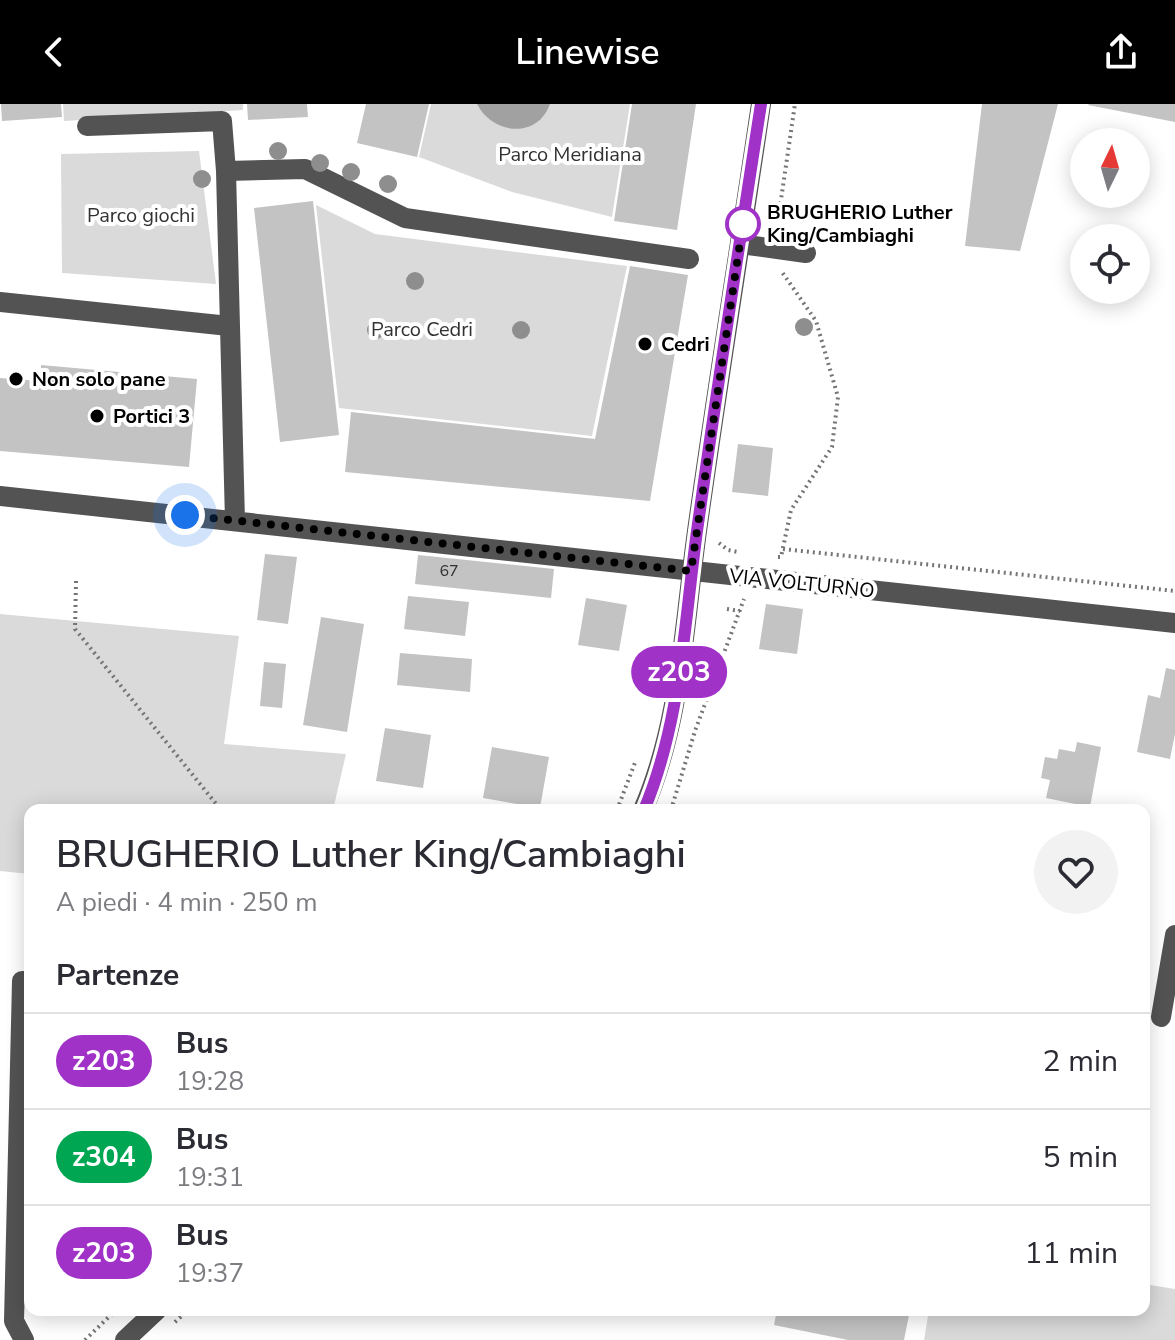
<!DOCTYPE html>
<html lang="it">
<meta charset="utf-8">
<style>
:root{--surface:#fff;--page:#f2f2f3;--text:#2b2b33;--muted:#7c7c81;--line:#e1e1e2;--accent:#000}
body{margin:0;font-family:"Nunito Sans",sans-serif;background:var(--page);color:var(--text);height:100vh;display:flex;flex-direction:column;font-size:30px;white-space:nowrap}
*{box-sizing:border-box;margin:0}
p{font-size:26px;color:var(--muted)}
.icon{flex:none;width:44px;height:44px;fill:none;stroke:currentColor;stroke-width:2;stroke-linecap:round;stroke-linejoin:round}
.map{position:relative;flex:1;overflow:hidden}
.details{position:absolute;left:24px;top:700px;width:1126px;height:512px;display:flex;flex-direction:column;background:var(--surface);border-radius:16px;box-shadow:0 4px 20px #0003}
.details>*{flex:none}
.badge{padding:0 16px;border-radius:26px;font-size:28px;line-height:52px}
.needle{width:52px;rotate:5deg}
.tools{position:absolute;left:1070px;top:24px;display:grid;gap:16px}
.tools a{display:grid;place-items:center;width:80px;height:80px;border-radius:50%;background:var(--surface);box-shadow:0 4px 20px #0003;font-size:40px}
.you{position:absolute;width:40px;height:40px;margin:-20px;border:6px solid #fff;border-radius:50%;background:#1a73e8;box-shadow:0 0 0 12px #1a73e833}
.map>.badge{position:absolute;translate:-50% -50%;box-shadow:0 0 0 4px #fff}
h2{padding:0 32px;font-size:30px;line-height:72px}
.round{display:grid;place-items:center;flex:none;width:84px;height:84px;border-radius:42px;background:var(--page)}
.overview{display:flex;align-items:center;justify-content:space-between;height:136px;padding:0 32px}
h1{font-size:38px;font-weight:600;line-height:60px}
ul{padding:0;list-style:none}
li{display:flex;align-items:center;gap:24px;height:96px;padding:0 32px;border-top:2px solid var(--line)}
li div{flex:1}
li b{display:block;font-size:30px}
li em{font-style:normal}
li .badge{min-width:88px;font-weight:700;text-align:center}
header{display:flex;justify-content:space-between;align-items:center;height:104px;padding:0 32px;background:var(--accent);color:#fff;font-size:36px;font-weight:600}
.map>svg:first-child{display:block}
</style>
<header><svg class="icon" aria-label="back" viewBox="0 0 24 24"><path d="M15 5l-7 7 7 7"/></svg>Linewise<svg class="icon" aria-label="share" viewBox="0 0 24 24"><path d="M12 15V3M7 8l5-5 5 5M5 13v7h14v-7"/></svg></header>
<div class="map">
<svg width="1175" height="1236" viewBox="0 0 1175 1236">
<rect width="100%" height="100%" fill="#fff"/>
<path fill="#dadada" d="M63,0H243V6L64,17Z
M431,0H630L612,113L512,88L419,53Z
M199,47L216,180L62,169L61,50Z
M316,101L375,130L627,162L592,332L339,304Z
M0,510L239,532L224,640L346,650L333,706H30V770L0,767Z
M1144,1180L1175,1185V1236H924L929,1206H1144Z"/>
<path fill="#a1a1a1" d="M477,0H550C537,36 492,30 477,0Z"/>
<path fill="#c3c3c3" d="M1,0H61L62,13L2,17Z
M247,0H307L308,13L248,16Z
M366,0H429L417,53L357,39Z
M632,0H696L677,126L614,117Z
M982,0H1058L1020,147L965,142Z
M1089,0H1175V18L1088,1Z
M313,97L339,331L280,338L254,104Z
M630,162L688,171L650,397L345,368L351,308L595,335Z
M41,261L197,275L189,363L0,347V274L41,277Z
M738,340L773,344L768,392L732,388Z
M265,450L297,453L288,520L257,516Z
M418,451L554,465L551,494L415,480Z
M408,492L469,498L465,532L404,525Z
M586,494L627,501L619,547L578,541Z
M766,500L803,505L797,550L759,545Z
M321,513L364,520L347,628L303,621Z
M400,549L472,555L470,588L397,581Z
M264,558L286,560L282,604L260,602Z
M1166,564L1175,566V630L1170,655L1137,648L1148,591L1160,594Z
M385,624L431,631L423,684L376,677Z
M1077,638L1101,643L1090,703L1046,694L1050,676L1041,674L1045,653L1057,655L1059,645L1075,648Z
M492,643L549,653L540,704L483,694Z
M25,789H30V844H24Z
M777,1206H910L904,1236H848L774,1221Z"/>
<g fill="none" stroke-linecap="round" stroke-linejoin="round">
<path stroke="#757575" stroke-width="4" stroke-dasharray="2 4" stroke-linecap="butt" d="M777,123L795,0
M719,439L728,446L738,448
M783,445L1175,487
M778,453H781L791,406L832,343L838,293L816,217L782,168
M76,477L75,525L221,706
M727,505L740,507
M617,706L636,656
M671,706L695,627L744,495
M175,1218L188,1206
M85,1236L116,1206"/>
<path stroke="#535353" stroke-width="20" d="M87,22L222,17L226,67L235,417
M226,67L305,65L405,114L689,155
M740,140L806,149
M0,198L229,222
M0,392L1175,519
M643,706C681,618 684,521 697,427C717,284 740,142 761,0
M1161,913L1175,831
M24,1236L14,1217L22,877H30
M125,1236L157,1206"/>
</g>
<g fill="#8e8e8e">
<circle cx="278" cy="47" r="9"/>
<circle cx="320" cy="59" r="9"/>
<circle cx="351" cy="68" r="9"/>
<circle cx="202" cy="75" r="9"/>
<circle cx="388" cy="80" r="9"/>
<circle cx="415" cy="177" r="9"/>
<circle cx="804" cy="223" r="9"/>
<circle cx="376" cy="226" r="9"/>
<circle cx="521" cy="226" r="9"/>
</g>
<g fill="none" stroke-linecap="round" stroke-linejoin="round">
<defs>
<path id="line" d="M644,706C681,618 684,521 697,427C717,284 739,142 761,0"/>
</defs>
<use href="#line" stroke="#fff" stroke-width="18"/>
<use href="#line" stroke="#a032c8" stroke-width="12"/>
<path stroke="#000" stroke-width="8" stroke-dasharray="0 14.4" d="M185,411L691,467L744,112L743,120"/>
</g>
<circle fill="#fff" stroke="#a032c8" stroke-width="4" cx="743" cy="120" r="16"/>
<g fill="#000" stroke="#fff" stroke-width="3">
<circle cx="645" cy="240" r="8"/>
<circle cx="16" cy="275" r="8"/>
<circle cx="97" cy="312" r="8"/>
</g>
<g text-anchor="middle" stroke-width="8" stroke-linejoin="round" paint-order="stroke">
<g font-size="16" fill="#313131">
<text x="449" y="472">67</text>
</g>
<g font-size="20" fill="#313131" stroke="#fff">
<text x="570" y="57">Parco Meridiana</text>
<text x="141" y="118">Parco giochi</text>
<text x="422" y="232">Parco Cedri</text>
</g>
<g font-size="20" font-weight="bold" fill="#000" stroke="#fff" text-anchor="start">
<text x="767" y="115">BRUGHERIO Luther<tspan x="767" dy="23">King/Cambiaghi</tspan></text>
</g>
<g font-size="20" font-weight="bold" fill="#000" stroke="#fff" text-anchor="start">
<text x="661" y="247">Cedri</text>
<text x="32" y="282">Non solo pane</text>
<text x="113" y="319">Portici 3</text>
</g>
<g font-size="20" fill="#000" stroke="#fff">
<text transform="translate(802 479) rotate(6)" y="7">VIA VOLTURNO</text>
</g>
</g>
</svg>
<div class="tools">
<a><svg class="needle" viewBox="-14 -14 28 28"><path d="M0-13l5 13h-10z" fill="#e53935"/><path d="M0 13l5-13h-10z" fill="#7c7c81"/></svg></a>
<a><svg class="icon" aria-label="locate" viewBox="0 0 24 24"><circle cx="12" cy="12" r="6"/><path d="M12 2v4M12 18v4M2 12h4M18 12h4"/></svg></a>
</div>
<div class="you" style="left:185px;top:411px"></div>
<b class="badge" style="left:679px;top:568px;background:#a032c8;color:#fff">z203</b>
<section class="details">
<div class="overview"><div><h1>BRUGHERIO Luther King/Cambiaghi</h1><p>A piedi · 4 min · 250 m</p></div><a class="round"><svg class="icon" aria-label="heart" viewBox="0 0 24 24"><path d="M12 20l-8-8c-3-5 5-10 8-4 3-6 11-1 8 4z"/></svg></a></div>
<h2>Partenze</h2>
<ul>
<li><span class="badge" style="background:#a032c8;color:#fff">z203</span><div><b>Bus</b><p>19:28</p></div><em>2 min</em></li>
<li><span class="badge" style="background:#00a651;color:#fff">z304</span><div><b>Bus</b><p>19:31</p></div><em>5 min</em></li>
<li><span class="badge" style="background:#a032c8;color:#fff">z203</span><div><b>Bus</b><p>19:37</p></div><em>11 min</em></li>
</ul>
</section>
</div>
